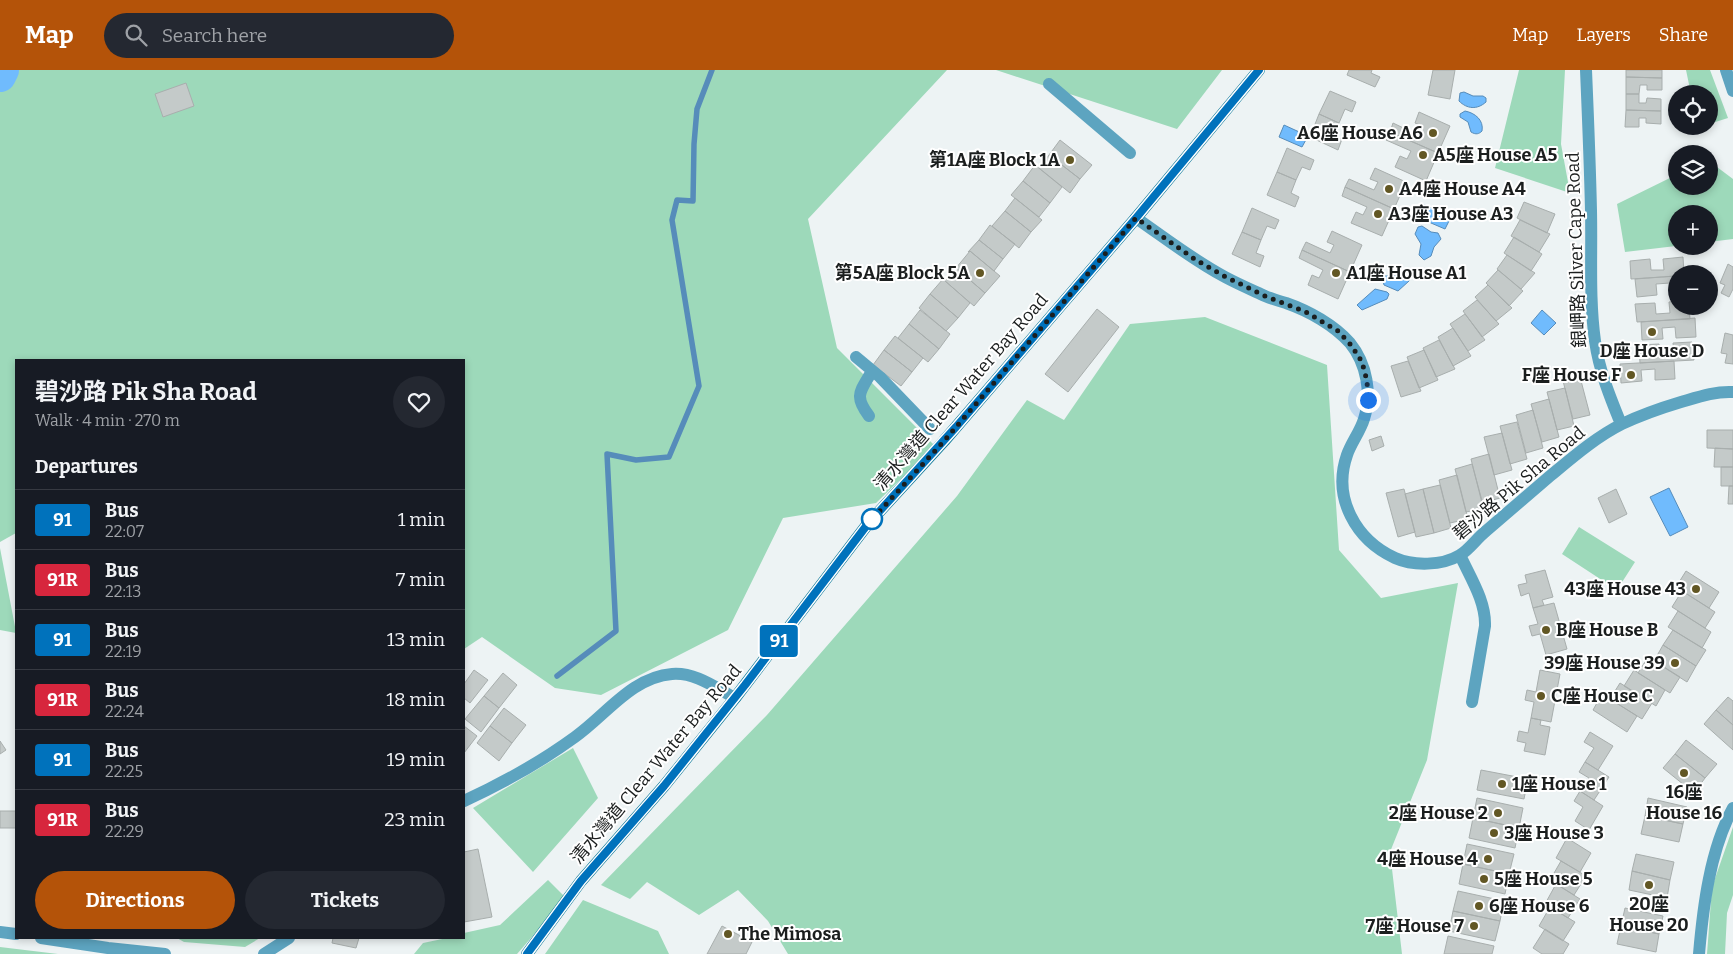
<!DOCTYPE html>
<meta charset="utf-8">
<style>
:root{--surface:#171b24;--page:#242831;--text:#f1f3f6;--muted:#9ea1a6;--line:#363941;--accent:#b45309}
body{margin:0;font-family:Bitter,"Noto Sans TC",serif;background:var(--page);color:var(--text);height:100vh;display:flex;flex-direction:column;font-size:19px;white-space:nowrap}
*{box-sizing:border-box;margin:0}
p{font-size:16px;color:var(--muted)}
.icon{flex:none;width:28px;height:28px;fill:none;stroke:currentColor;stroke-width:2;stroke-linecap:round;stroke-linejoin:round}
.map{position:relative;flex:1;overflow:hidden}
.panel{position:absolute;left:15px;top:289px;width:450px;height:580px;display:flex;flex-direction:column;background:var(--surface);border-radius:0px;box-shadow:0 2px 8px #0003}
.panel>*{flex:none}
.badge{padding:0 10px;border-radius:4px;font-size:18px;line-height:32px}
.controls{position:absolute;left:1668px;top:15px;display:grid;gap:10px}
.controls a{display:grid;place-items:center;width:50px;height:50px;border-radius:50%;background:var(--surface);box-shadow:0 2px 8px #0003;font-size:25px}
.you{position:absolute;width:25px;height:25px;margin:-12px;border:4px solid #fff;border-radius:50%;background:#1a73e8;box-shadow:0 0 0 8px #1a73e833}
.map>.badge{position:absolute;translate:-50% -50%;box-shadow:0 0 0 2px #fff}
h2{padding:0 20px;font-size:19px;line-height:45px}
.round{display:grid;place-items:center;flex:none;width:52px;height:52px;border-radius:26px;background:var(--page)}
.summary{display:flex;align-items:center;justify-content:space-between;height:85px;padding:0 20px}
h1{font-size:24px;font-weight:700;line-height:38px}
.button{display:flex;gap:10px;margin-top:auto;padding:10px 20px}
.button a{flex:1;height:58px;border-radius:30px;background:var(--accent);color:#fff;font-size:20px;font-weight:700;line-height:58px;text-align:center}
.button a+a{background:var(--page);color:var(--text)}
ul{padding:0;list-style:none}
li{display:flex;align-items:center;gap:15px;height:60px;padding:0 20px;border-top:1px solid var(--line)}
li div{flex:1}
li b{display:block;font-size:19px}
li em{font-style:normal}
li .badge{min-width:55px;font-weight:700;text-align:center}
header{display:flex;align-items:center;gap:30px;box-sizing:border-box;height:70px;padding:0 25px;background:var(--accent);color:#fff}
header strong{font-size:24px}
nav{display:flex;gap:28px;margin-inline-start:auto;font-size:18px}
.search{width:350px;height:45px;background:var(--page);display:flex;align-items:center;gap:12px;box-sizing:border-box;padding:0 18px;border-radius:28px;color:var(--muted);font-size:19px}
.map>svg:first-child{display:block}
</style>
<header>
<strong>Map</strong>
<div class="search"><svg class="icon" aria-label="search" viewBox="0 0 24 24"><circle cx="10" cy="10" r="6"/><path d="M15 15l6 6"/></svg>Search here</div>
<nav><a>Map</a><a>Layers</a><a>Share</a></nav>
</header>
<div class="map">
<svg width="1733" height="884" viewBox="0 0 1733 884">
<rect width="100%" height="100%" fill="#edf3f4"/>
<path fill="#9dd9ba" d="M0,0H947L808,149L837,278L935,376L876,433L783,448L728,560L601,625L555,618L482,567L464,579V290H16V463L0,472Z
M996,0H1222L1177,59Z
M1519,0H1565L1561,74L1570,123L1495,98Z
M1686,0H1710L1728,48L1709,54V24H1691Z
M1709,91L1733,109V169L1709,172V144H1676V176L1625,182L1617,134L1676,105V116H1709Z
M1205,247L1327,295L1339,480L1381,528L1458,513L1427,690L1390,782L1402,884H788L768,851L738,820L699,845L647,812L630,829L601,815L767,645L957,426L1027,330L1064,350L1130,254Z
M1579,457L1635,492L1617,520L1562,484Z
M0,478L16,562V563L0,560Z
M573,678L598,728L533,802L473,738Z
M1733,757V825L1727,843L1725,884H1707L1712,817Z
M548,810L566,828L517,884H414L423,873L447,868H464V863L500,855Z
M583,830L658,861L669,884H545Z
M177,868H260L245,877L184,872Z
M0,877L58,884H0Z"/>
<path fill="#70bbfd" stroke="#568cba" d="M1464,22L1473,26H1483L1486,28V32C1477,40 1467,39 1459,31L1460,23Z
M1465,41C1475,43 1484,50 1482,61C1479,64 1476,65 1471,62L1468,52L1460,47V44Z
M1284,55L1308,66L1302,77L1279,67Z
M1423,134L1451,147L1445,159L1417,147Z
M1422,156L1431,162L1438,163L1441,169L1434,177L1431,186L1424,190L1419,185L1421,174L1415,164L1418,157Z
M1404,203L1409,207V211L1398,221L1384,215L1383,211L1385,206H1395Z
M1375,219L1387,222L1389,224L1387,229L1362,240L1357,235Z
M1542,240L1556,253L1544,265L1531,253Z
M1669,418L1688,457L1670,466L1650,427Z"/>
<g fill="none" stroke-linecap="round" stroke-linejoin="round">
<path stroke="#568cba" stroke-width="5.5" d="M557,606L616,561L607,384L636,390L669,387L699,316L672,150L677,130L693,131L694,74L697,39L712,0"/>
<path stroke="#70bbfd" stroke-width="32" d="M0,6L3,0"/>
</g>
<path fill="#c4cac9" stroke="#a8aead" d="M1349,0H1372L1371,3L1380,7L1375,17L1347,5Z
M1433,0H1455L1450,29L1428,25Z
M1626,0H1662V8L1626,7Z
M1626,7L1662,8V20H1647V15H1640L1639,24H1626Z
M186,13L194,36L163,47L155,24Z
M1330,21L1356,32L1352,42L1345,39L1339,53L1319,44Z
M1626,24H1639V33H1646L1647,28L1661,29V41L1626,40Z
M1626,40L1661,41V54L1646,53V48H1639V57H1625Z
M1419,42L1450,56L1438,83L1390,62L1393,53L1418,65L1422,56L1415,53Z
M1319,44L1339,53L1333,65L1342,69L1338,80L1310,67Z
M1390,62L1438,83L1426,111L1395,97L1400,86L1407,89L1411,81L1386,70Z
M1060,70L1092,95L1080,109L1049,85Z
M1287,78L1314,90L1310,100L1302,97L1296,110L1277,102Z
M1049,85L1080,109L1070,123L1039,98Z
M1035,95L1062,117L1050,133L1023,111Z
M1375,98L1406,112L1394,139L1345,117L1349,109L1374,120L1378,112L1370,109Z
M1277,102L1296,110L1291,123L1299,127L1295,137L1267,125Z
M1023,111L1050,133L1039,147L1011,125Z
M1345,117L1394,139L1382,166L1351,153L1356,142L1363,145L1367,137L1342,126Z
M1015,128L1042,150L1031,162L1005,141Z
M1524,132L1555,144L1547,163L1517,148Z
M1252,138L1279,150L1275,159L1267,156L1261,170L1242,162Z
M1005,141L1031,162L1019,178L992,156Z
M1520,150L1550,164L1539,182L1511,166Z
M990,155L1015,174L1003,189L979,170Z
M1332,161L1362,175L1350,202L1302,180L1306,172L1330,183L1334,175L1327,172Z
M1242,162L1261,170L1256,183L1264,186L1260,197L1232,184Z
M1514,167L1542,184L1531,201L1504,183Z
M979,170L1003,189L994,201L970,181L968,182Z
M1302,180L1350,202L1338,229L1308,215L1312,205L1319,208L1323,200L1299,188Z
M970,181L1000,206L985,223L956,198Z
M1507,185L1535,203L1521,219L1497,199Z
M1683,187L1684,204H1676V206L1631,209L1630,191L1650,189L1651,200H1664L1663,189Z
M1728,194L1733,197V219L1729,227L1721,223L1725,215L1720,213Z
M956,198L985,223L974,236L945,211Z
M1498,200L1523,221L1509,236L1486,213Z
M1676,206V224L1671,225L1670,213L1656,214L1657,225L1637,227L1635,209Z
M943,209L970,233L958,248L930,224Z
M1488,215L1512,238L1496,251L1475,227Z
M930,224L958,248L946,261L919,238Z
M1477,230L1499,254L1482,267L1463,241Z
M1676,231V236H1689L1690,249L1637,252L1635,234L1655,233L1656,244L1670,243L1669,232Z
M1097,239L1119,257L1068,322L1045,304Z
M920,240L950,264L939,279L909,254Z
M1465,244L1485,270L1468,281L1450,254Z
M1695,248L1696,267L1676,268L1675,257L1662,258L1663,269L1642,270L1641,252Z
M909,254L939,279L928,292L898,268Z
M1453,258L1471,286L1453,296L1438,267Z
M1725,263L1733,265V294L1725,293L1727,284L1721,283Z
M895,266L923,288L912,302L884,280Z
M1439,270L1455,299L1436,307L1423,278Z
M1692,272L1694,290L1640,293L1639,275L1659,274L1660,285L1674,284L1673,273Z
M884,280L912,302L901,316L873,295Z
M1424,280L1438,310L1419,318L1407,287Z
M1408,291L1421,321L1401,327L1391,296Z
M1674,291L1675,309L1655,310V299L1641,300L1642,311L1621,313L1620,294Z
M1580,307L1590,345L1573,349L1563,311Z
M1565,318L1574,356L1557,360L1547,322Z
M1549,329L1559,367L1542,372L1531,334Z
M1533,340L1543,378L1526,383L1516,345Z
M1517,352L1527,389L1510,394L1500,356Z
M1707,360H1733V379L1707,378Z
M1502,363L1512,400L1494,405L1484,367Z
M1381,366L1384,376L1372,381L1369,370Z
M1715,378L1733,379V397H1714Z
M1489,384L1500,428L1482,433L1471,389Z
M1472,394L1484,438L1466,442L1455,399Z
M1721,397H1733V416H1721Z
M1457,405L1468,449L1450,453L1439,410Z
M1440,415L1451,458L1434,463L1423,419Z
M1729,416H1733V434H1728Z
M1404,419L1415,462L1398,467L1386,423Z
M1423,419L1434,463L1416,467L1405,424Z
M1616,419L1627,444L1609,453L1598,428Z
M1545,500L1553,527L1542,530L1544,535L1533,538L1529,523L1521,526L1518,515L1527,513L1525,505Z
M1686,501L1719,522L1709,538L1676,517Z
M1682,521L1715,542L1705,558L1672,537Z
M1554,533L1567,579L1546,585L1540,564L1532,566L1529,556L1538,554L1533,538Z
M1678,541L1711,562L1702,578L1668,557Z
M1673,560L1706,580L1696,596L1663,575Z
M1663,575L1696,596L1687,612L1654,591Z
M1648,587L1680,607L1670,623L1638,603Z
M474,600L488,610L470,633L464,628V614Z
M1540,600L1560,604L1551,652L1531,648L1534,632L1525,630L1527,620L1536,622Z
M1634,600L1665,620L1656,636L1624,616Z
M503,603L517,615L499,638L484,626Z
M1620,613L1652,633L1642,649L1610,629Z
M1602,624L1637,646L1627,662L1593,640Z
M484,626L499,638L481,662L465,649Z
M1728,627L1733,631V655L1716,640Z
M504,638L526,655L512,673L490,656Z
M1716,640L1733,655V680L1704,654Z
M1531,648L1541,650L1540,655L1550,657L1545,685L1524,681L1526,673L1517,671L1519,661L1528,663Z
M464,656L477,666L464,683Z
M490,656L512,673L499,691L477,673Z
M1590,662L1613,676L1598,700L1585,692L1594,678L1584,672Z
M1686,670L1717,694L1705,708L1675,684Z
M0,671L6,680L0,684Z
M1675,684L1705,708L1694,723L1663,698Z
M1585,692L1609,707L1594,730L1580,721L1589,708L1579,702Z
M1481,700L1528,709L1524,729L1477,720Z
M1580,721L1603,736L1589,760L1575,751L1583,737L1574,731Z
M1477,728L1523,738L1519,758L1473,748Z
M1648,728L1687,737L1683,754L1645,746Z
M0,741H16V758H0Z
M1645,746L1683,754L1679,772L1641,764Z
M1473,748L1519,758L1515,778L1469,768Z
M1567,768L1591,783L1580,802L1556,788Z
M1467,774L1514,784L1509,804L1463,794Z
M478,779L492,847L464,852V782Z
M1636,784L1674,792L1670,810L1632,801Z
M1561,791L1586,806L1574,825L1550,810Z
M1463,794L1509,804L1505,824L1459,814Z
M1632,801L1670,810L1667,828L1629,820Z
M1556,814L1580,829L1568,848L1545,834Z
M1458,821L1504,831L1500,851L1453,841Z
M1550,837L1575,852L1563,871L1539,856Z
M1625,838L1663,846L1659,864L1621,856Z
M1453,841L1500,851L1495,871L1449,861Z
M722,856L752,872L746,884H707Z
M1621,856L1659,864L1656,882L1617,874Z
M1545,859L1569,874L1563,884H1542L1533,878Z
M1448,866L1494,876L1492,884H1444Z
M333,868H359L356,878L332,873Z"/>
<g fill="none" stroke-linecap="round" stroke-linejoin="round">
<path stroke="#5da4c0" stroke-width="12" d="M1586,0C1588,47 1590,94 1591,141C1592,184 1589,228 1595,271C1599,300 1610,327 1621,354
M1726,0L1733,21
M1049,14L1130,83
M1136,148C1165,168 1193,190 1225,207C1238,214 1252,220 1265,226C1272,229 1279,231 1286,233C1309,241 1334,255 1350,273C1367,294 1372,324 1364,349C1360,362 1351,373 1347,385C1332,428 1356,470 1395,488C1413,496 1442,496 1460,485C1469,480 1477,468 1486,461C1507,443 1529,424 1550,406C1573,387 1596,367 1622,354C1641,345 1661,338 1681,332C1698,327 1715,321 1733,322
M856,287L880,307L930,359
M869,346C853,325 861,321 872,301
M1460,485C1470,507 1486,531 1485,556L1472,632
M464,731C501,714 542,691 575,667C606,645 632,607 672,604C695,602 716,618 735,628
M0,862L16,864
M41,868L108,878L165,884
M264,884L289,868
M1699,884C1703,837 1710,780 1733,738"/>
<path stroke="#117a9a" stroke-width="12" d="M527,884L581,811L664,716L735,628L867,455L944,371L1136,148L1259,0"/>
</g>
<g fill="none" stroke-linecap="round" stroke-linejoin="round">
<defs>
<path id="line" d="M527,884L581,811L664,716L745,615L867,455L956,357L1136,148L1259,0"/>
</defs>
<use href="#line" stroke="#fff" stroke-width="11"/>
<use href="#line" stroke="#0072bc" stroke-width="8"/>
<path stroke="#1b1e1e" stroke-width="5" stroke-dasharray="0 9" d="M872,449L867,455L944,371L1136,148L1196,190L1224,206L1267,227L1304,241L1338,261L1351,275L1362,292L1367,311L1368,330"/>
</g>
<g fill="#625724" stroke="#fff" stroke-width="2">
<circle cx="1433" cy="63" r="5"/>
<circle cx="1423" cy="85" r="5"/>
<circle cx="1070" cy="90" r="5"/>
<circle cx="1389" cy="119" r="5"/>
<circle cx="1378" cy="144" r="5"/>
<circle cx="980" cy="203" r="5"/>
<circle cx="1336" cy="203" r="5"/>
<circle cx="1652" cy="262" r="5"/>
<circle cx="1631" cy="305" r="5"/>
<circle cx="1696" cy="519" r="5"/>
<circle cx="1546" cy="560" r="5"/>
<circle cx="1675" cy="593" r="5"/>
<circle cx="1541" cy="626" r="5"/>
<circle cx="1684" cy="703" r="5"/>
<circle cx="1502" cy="714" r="5"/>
<circle cx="1498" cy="743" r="5"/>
<circle cx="1494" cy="763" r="5"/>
<circle cx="1488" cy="789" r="5"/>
<circle cx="1484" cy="809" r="5"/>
<circle cx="1649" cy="815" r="5"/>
<circle cx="1479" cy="836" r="5"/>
<circle cx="1474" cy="856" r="5"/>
<circle cx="728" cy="864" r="5"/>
</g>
<circle fill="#fff" stroke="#0072bc" stroke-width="2.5" cx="872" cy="449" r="10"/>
<g text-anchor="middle" stroke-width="4" stroke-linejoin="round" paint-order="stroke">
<g font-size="18" font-weight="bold" fill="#1b1e1e" stroke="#fff" text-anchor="start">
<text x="1423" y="69" text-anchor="end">A6座 House A6</text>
<text x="1433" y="91">A5座 House A5</text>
<text x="1060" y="96" text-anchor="end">第1A座 Block 1A</text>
<text x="1399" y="125">A4座 House A4</text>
<text x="1388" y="150">A3座 House A3</text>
<text x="970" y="209" text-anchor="end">第5A座 Block 5A</text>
<text x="1346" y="209">A1座 House A1</text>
<text x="1652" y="287" text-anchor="middle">D座 House D</text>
<text x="1621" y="311" text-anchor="end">F座 House F</text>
<text x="1686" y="525" text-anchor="end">43座 House 43</text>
<text x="1556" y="566">B座 House B</text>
<text x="1665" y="599" text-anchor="end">39座 House 39</text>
<text x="1551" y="632">C座 House C</text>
<text x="1512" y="720">1座 House 1</text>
<text x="1684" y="728" text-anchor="middle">16座<tspan x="1684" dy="21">House 16</tspan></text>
<text x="1488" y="749" text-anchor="end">2座 House 2</text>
<text x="1504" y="769">3座 House 3</text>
<text x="1478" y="795" text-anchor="end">4座 House 4</text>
<text x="1494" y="815">5座 House 5</text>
<text x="1649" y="840" text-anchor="middle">20座<tspan x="1649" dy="21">House 20</tspan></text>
<text x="1489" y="842">6座 House 6</text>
<text x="1464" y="862" text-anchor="end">7座 House 7</text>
<text x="738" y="870">The Mimosa</text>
</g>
<g font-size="18" fill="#1b1e1e" stroke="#fff">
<text transform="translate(1576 180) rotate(-92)" y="6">銀岬路 Silver Cape Road</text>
<text transform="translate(961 322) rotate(-49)" y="6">清水灣道 Clear Water Bay Road</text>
<text transform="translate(1519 413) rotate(-40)" y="6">碧沙路 Pik Sha Road</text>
<text transform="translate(656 694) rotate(-50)" y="6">清水灣道 Clear Water Bay Road</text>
</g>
</g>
</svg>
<div class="controls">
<a><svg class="icon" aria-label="locate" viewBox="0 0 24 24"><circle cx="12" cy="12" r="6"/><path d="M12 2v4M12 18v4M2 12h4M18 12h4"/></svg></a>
<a><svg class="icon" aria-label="layers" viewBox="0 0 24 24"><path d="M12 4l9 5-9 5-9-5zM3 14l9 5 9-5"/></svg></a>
<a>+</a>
<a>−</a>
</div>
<div class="you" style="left:1368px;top:330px"></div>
<b class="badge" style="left:779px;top:571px;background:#0072bc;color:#fff">91</b>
<section class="panel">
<div class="summary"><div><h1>碧沙路 Pik Sha Road</h1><p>Walk · 4 min · 270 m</p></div><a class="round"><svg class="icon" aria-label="heart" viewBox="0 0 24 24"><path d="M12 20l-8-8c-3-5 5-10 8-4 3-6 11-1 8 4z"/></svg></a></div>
<h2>Departures</h2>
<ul>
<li><span class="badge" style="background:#0072bc;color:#fff">91</span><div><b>Bus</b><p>22:07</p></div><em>1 min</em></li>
<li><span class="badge" style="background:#d7263d;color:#fff">91R</span><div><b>Bus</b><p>22:13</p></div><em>7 min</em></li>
<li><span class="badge" style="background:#0072bc;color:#fff">91</span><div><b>Bus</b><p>22:19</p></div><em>13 min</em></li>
<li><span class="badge" style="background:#d7263d;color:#fff">91R</span><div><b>Bus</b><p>22:24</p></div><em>18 min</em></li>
<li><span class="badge" style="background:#0072bc;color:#fff">91</span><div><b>Bus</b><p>22:25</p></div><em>19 min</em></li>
<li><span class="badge" style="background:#d7263d;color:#fff">91R</span><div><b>Bus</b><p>22:29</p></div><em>23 min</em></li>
</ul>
<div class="button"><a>Directions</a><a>Tickets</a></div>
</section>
</div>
